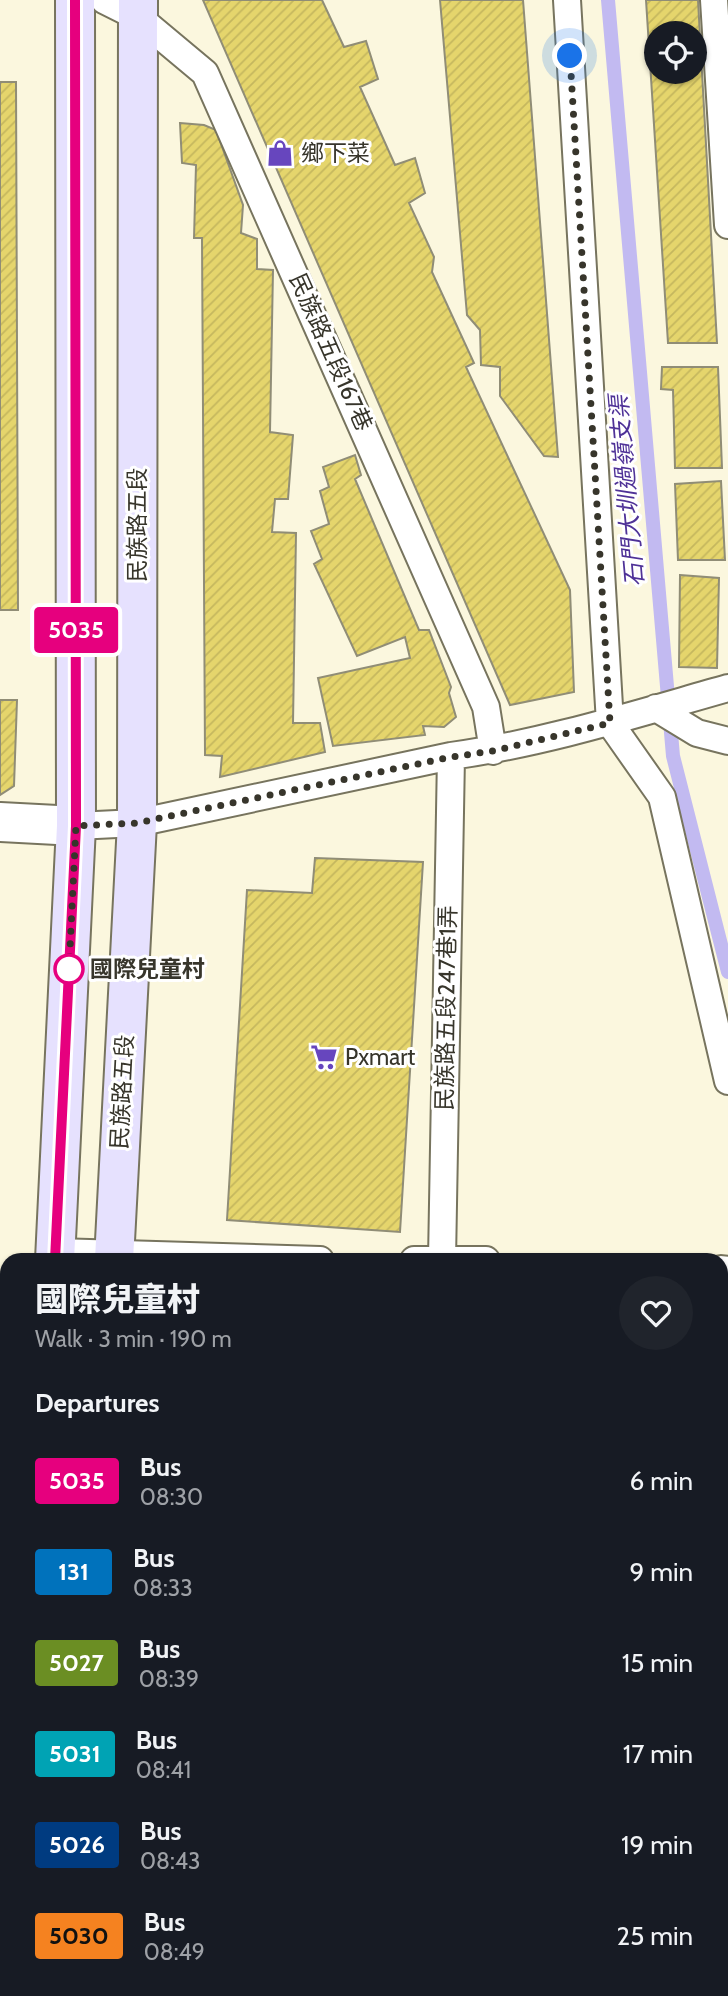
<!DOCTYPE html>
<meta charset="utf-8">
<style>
:root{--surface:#171b24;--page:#20242c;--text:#f1f3f6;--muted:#9ea1a6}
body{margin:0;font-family:Cabin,"Noto Sans TC",sans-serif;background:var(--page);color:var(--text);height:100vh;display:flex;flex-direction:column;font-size:26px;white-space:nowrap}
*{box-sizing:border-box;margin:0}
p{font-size:23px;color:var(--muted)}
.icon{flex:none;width:38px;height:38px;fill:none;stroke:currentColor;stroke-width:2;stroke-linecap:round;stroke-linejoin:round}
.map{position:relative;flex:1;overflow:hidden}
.panel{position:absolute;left:0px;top:1253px;width:728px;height:744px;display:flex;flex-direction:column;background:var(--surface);border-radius:21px 21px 0 0;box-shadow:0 2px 5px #0004}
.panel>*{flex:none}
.badge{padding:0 14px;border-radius:5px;font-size:24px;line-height:46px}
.fabs{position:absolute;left:644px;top:21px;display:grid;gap:14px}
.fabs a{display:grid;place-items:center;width:63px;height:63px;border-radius:50%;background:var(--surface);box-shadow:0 2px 5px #0004;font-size:35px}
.you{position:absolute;width:35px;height:35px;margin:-18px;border:5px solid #fff;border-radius:50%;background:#1a73e8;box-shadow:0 0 0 10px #1a73e833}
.map>.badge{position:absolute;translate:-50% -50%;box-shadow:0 0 0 4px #fff}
h2{padding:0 35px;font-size:26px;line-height:63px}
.round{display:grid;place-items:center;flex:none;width:74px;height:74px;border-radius:37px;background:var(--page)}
.headline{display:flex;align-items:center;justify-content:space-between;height:119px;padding:0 35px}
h1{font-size:33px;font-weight:800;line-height:52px}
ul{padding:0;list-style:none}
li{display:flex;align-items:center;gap:21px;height:91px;padding:0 35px}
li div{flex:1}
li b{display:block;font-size:26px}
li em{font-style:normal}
li .badge{min-width:77px;font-weight:700;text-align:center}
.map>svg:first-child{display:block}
</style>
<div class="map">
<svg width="728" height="1996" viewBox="0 0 728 1996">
<defs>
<pattern id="park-tufts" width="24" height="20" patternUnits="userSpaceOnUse" patternTransform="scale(1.75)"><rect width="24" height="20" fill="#d4ca8e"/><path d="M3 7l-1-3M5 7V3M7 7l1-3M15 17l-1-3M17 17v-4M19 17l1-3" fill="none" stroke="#b7ae7b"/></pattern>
<pattern id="building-hatch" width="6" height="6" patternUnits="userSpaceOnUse" patternTransform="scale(1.75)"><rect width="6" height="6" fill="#e5d56c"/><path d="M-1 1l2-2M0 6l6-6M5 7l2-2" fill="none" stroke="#c5b75e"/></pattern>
</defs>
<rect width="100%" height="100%" fill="#fbf7de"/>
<path fill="url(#park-tufts)" d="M721,1288H728V1358L721,1382Z"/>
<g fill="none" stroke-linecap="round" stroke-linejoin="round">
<path stroke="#c2baf1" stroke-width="14" d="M608,0L673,756L728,972"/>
</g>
<path fill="url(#building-hatch)" stroke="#908d76" stroke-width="2" fill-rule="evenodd" d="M203,0H322L344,47L366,41L378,79L360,87L395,165L415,158L425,193L409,203L434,257L432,272L474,363L466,367L570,590L574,692L510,705Z
M440,0H523L558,457L544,456L500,396V367L481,365L480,330L467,315Z
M646,0H698L717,343H668ZM656,33H695V72H656Z
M0,82H16L18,610H0Z
M180,123L204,125L216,130L243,205L241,233L257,239V269L273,270L270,432L293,435L288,499H275L272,532L296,533L293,723H320L325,752L220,777L222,756L205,755L202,238H194L196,165L182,163Z
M662,367H718L722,468H675L673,390L661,389Z
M355,455L361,475L355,479L419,630H429L451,687L449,693L456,717L444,727L423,726L425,735L333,746L318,678L410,658L405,637L357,656L314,564L322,559L311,531L329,524L320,491L329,487L323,467Z
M721,481L725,560H678L675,484Z
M680,575L719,578L717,668L679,667Z
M0,700H17L14,786L0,795Z
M315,858L423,862L400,1232L227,1220L247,890L312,893Z
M155,1990H261V1996H155Z
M279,1990H356V1996H279Z
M414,1990H493L492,1996H414Z"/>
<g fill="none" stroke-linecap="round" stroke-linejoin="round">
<defs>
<path id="lane" d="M104,0L138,17L205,73L486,707L493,751
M567,0L610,723L662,797L728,1081
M714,0L728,225
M656,708L697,733L728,741
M76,826L137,823L451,756C545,743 636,714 728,688
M56,1252L320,1260
M414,1260H486
M442,1260L451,756
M721,1269L728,1270
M721,1514L728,1481
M721,1903L728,1961"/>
<path id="street" d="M0,822L76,826"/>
<path id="secondary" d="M55,1260L76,826L75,0
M114,1260L137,823L138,0
M91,1990V1996
M39,1996V1990"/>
</defs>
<use href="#lane" stroke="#77745e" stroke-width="30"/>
<use href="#street" stroke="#77745e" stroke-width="42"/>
<use href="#secondary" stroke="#77745e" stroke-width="42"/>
<use href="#lane" stroke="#fff" stroke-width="26"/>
<use href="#street" stroke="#fff" stroke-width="38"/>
<use href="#secondary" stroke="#e6e1fe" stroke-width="38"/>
</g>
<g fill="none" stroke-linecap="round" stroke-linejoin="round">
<defs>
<path id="line" d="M55,1260L76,826L75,0"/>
</defs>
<use href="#line" stroke="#fff" stroke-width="16"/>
<use href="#line" stroke="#e6007e" stroke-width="10"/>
<path stroke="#37352b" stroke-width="7" stroke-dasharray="0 12.6" d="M69,969L76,826L137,823L451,757L493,751L610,723L570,56"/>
</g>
<defs>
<symbol id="shop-bare" viewBox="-9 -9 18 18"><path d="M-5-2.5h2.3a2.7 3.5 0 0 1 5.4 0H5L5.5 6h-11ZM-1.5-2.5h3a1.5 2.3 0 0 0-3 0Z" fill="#6746be" stroke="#fff" stroke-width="2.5" paint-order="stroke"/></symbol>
<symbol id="supermarket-bare" viewBox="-9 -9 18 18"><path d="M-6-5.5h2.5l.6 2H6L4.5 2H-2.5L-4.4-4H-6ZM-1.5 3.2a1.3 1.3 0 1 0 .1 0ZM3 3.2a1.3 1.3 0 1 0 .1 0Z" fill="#6746be" stroke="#fff" stroke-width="2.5" paint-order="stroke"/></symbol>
</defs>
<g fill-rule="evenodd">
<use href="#shop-bare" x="261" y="134" width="38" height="38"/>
<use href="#supermarket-bare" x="305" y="1038" width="38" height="38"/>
</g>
<circle fill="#fff" stroke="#e6007e" stroke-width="3.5" cx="69" cy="969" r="14"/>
<g text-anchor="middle" stroke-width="6" stroke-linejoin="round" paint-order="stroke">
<g font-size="23" fill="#37352b" stroke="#fff" text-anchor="start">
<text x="301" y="161">鄉下菜</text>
<text x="345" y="1065">Pxmart</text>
</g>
<g font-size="23" fill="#37352b" stroke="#fff">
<text transform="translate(331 352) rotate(66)" y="8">民族路五段167巷</text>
<text transform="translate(137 525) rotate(-90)" y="8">民族路五段</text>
<text transform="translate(446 1008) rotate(-89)" y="8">民族路五段247巷1弄</text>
<text transform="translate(122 1092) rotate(-87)" y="8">民族路五段</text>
</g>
<g font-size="23" font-weight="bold" fill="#37352b" stroke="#fff" text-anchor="start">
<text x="90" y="977">國際兒童村</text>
</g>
<g font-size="24" font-style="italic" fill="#4f3297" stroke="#fff">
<text transform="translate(627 491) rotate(-95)" y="8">石門大圳過嶺支渠</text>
</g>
</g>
</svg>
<div class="fabs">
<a><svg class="icon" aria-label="locate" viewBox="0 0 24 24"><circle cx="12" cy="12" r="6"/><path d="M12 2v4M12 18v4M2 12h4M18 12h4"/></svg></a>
</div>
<div class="you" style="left:570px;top:56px"></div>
<b class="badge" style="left:76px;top:630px;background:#e6007e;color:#fff">5035</b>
<section class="panel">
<div class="headline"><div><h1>國際兒童村</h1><p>Walk · 3 min · 190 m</p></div><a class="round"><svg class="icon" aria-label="heart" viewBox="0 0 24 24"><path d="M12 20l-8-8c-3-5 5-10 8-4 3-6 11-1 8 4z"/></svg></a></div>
<h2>Departures</h2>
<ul>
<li><span class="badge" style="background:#e6007e;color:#fff">5035</span><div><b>Bus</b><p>08:30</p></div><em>6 min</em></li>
<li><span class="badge" style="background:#0072bc;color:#fff">131</span><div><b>Bus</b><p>08:33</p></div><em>9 min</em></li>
<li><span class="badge" style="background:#6b8e23;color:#fff">5027</span><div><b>Bus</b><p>08:39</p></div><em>15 min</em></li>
<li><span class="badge" style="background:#00a3b4;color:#fff">5031</span><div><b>Bus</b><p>08:41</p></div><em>17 min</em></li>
<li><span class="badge" style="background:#003b80;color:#fff">5026</span><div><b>Bus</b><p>08:43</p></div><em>19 min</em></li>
<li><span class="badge" style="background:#f58220;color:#111">5030</span><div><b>Bus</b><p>08:49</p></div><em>25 min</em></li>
</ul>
</section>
</div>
